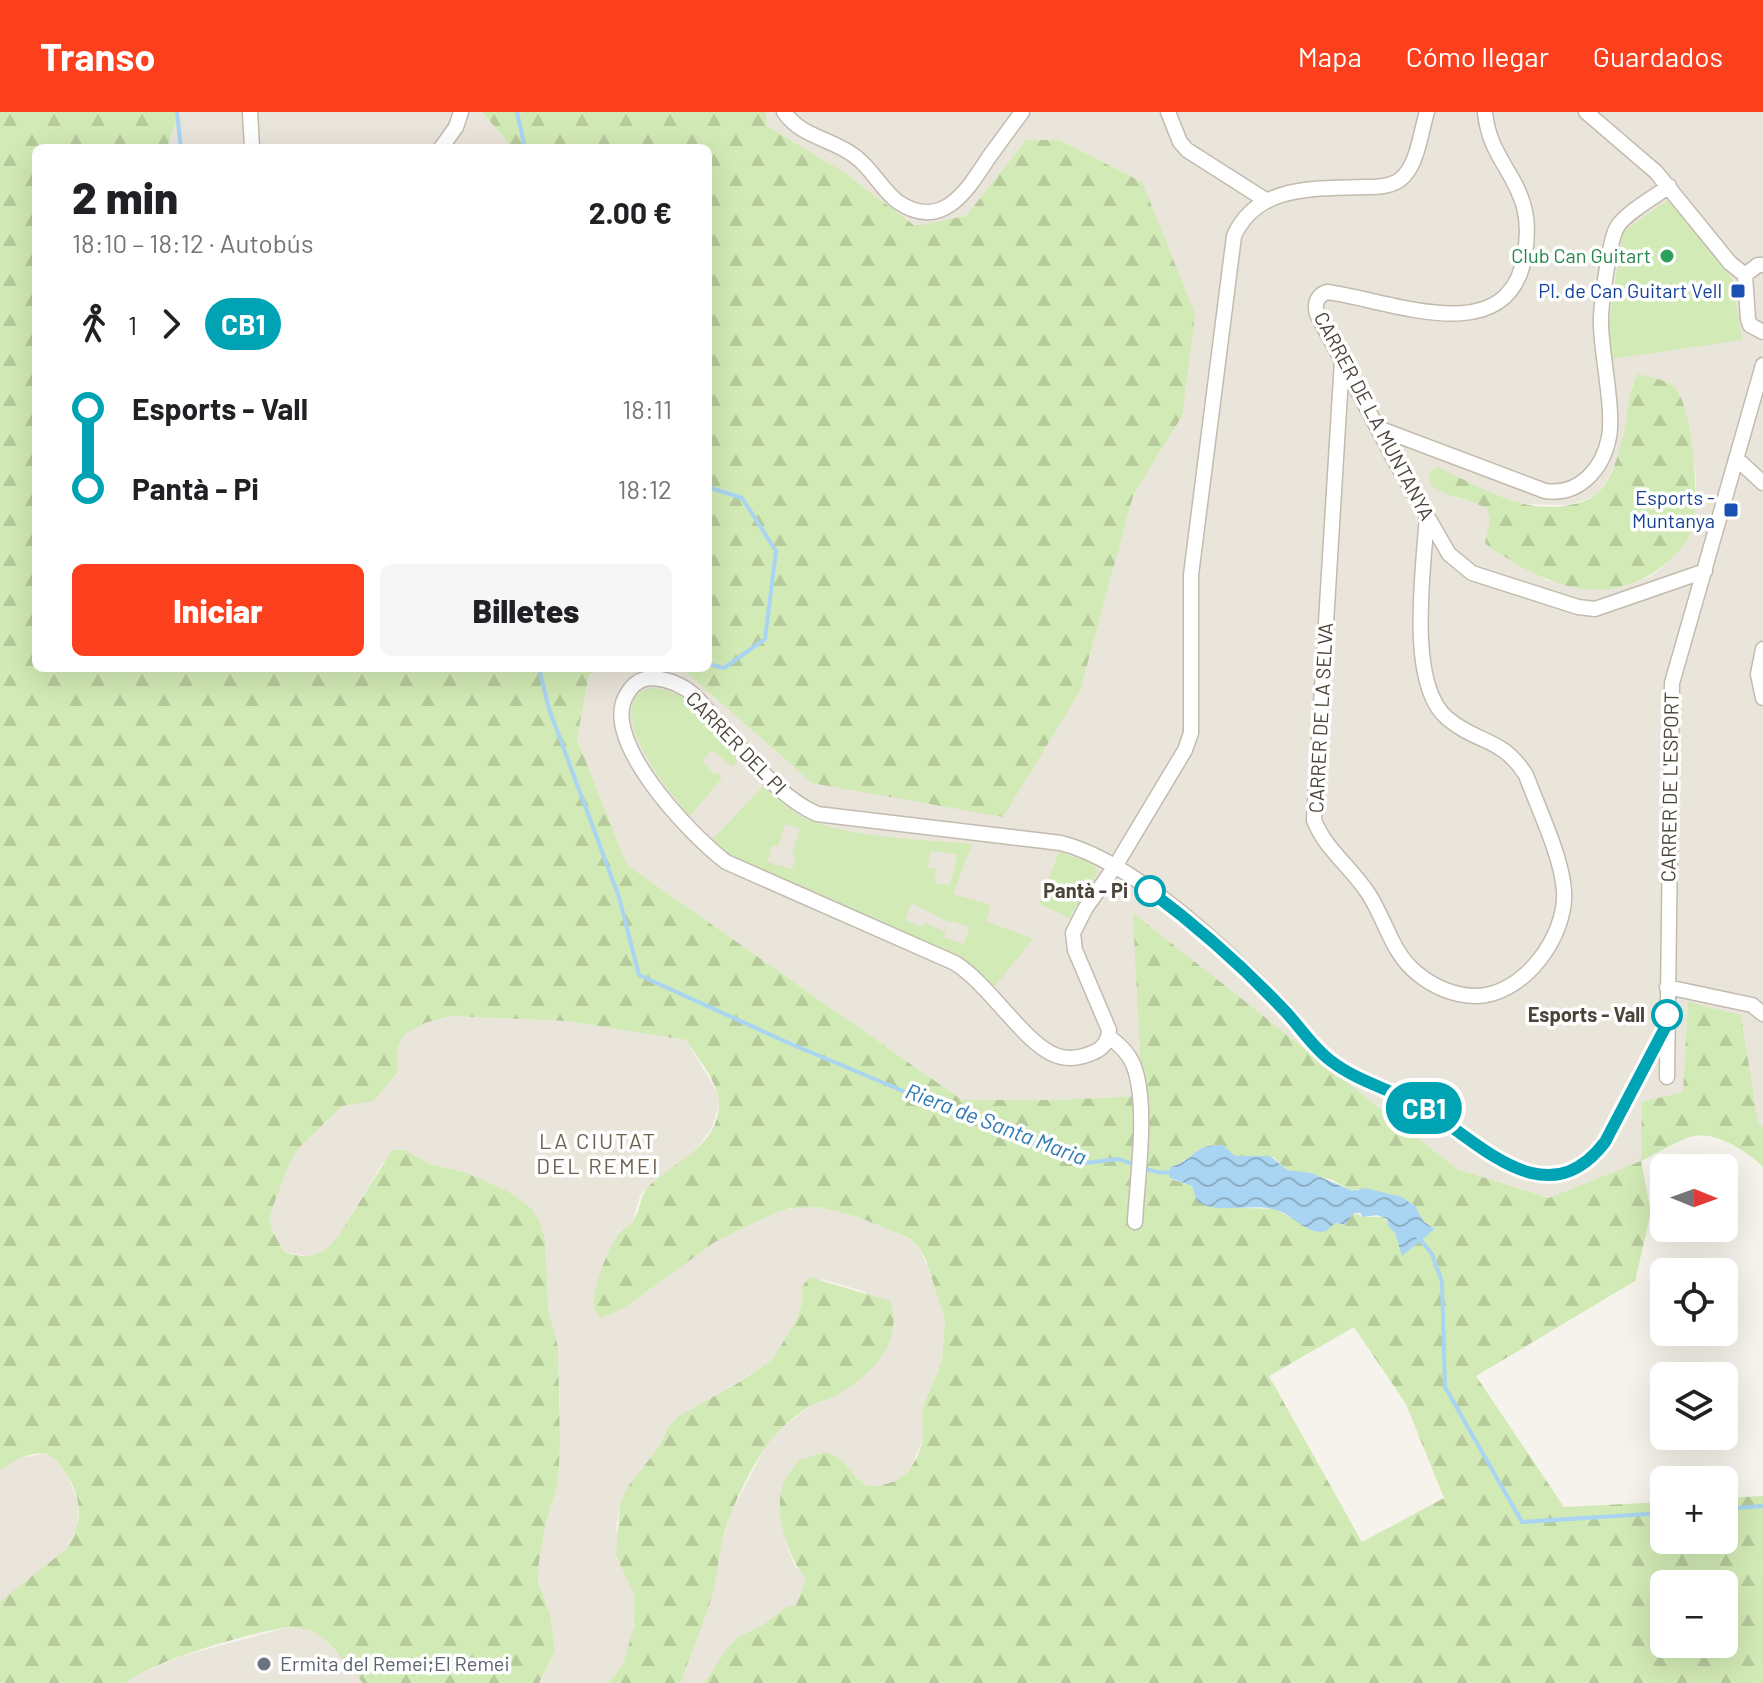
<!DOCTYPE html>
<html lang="es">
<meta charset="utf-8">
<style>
:root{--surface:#fff;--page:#f6f6f6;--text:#202124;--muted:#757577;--accent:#fc3f1d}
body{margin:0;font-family:Barlow,sans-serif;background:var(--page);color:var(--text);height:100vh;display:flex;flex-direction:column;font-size:30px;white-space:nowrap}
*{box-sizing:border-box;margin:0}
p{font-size:26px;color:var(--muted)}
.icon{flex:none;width:44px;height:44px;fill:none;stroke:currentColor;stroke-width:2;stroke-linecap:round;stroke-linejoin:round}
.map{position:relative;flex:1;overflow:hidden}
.details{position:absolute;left:32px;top:32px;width:680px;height:528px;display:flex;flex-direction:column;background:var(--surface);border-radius:12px;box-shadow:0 8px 32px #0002}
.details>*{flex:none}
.badge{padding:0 16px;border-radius:26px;font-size:28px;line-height:52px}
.needle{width:52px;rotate:91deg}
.buttons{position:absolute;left:1650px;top:1042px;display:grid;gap:16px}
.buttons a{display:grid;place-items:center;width:88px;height:88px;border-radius:12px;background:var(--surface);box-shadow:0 8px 32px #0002;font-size:40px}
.map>.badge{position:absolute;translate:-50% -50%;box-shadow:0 0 0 4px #fff}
.legs{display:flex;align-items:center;gap:12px;height:88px;padding:0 40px;font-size:26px}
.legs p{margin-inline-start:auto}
.summary{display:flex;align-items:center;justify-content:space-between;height:136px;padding:0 40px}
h1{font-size:44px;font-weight:800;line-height:60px}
.primary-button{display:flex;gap:16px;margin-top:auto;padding:16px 40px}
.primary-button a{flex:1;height:92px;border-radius:12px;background:var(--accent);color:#fff;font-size:32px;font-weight:800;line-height:92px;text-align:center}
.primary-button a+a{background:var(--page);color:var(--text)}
ul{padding:0 40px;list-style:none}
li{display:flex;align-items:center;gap:28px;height:80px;font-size:30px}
li i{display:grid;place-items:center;width:12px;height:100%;margin:0 10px;background:currentColor}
li i::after{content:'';width:20px;height:20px;margin:-10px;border:6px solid;border-radius:50%;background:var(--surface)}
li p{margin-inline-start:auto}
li:first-child i{background:linear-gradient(#0000 50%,currentColor 0)}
li:last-child i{background:linear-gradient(currentColor 50%,#0000 0)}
header{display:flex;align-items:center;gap:48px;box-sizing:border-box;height:112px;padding:0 40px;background:var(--accent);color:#fff}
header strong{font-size:38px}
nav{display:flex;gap:44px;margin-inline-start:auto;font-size:28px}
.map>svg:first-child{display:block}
</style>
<header>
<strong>Transo</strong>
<nav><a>Mapa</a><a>Cómo llegar</a><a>Guardados</a></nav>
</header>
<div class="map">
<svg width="1763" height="1571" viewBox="0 0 1763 1571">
<defs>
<pattern id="forest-firs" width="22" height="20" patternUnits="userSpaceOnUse" patternTransform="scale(2)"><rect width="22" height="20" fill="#d2eab5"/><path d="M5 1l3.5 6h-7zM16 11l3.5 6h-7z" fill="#b6ca9c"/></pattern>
<pattern id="water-waves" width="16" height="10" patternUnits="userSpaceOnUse" patternTransform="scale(2)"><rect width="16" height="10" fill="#a9d4f2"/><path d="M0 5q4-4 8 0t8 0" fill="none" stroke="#8caec5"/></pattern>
</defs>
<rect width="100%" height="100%" fill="#f6f3ec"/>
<path fill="#eae5da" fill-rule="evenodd" d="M176,0H482L513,36H167L177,6Z
M766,0H1763V1015L1758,1012L1688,890L1683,980L1643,990L1641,1049L1550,1086L1457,1057L1134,802L1142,984L1053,988H962L627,753L577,627L589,561L610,556H681L812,671L1080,579L1133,384L1182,304L1142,70L1059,28H1026L966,104L915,114L842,59L767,14ZM1649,265L1673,274L1685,300L1690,320L1696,365L1695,391L1665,453L1651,464L1624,475L1547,469L1486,431L1490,408L1488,398L1478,391L1454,385L1448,360L1482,379L1520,392L1570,393L1594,384L1603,376L1616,350L1624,324L1632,272Z
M450,904L566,909L686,928L716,978L719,991L712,1016L690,1045L651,1071L640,1084L632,1111L620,1119L613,1131L594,1181L624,1196L715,1130L777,1100L805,1094L819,1095L858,1105L908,1126L919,1135L937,1177L945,1207L942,1249L922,1297L923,1327L909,1359L895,1369L880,1374H868L858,1367L838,1345L790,1360L782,1377V1407L788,1437L794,1453L806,1468L802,1481L796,1493L784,1496L763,1513L738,1525L728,1535L704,1571H681L713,1480L721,1433L731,1401L767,1332L778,1319L813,1292L827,1288L858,1269L883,1242L866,1180L822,1167L802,1175V1190L797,1207L772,1248L670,1313L658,1336L627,1376L620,1392L616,1416L634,1482L635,1497L632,1527L623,1553L608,1571H539L555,1539L550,1503L538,1468V1456L545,1414L558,1371L560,1332L559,1260L546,1181L545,1127L495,1074L467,1061L427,1051L405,1038L383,1050L339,1123L331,1133L314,1145L284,1140L271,1116L270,1102L291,1048L300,1035L342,994L374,989L398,960V935L404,923L425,911Z
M41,1342L52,1344L68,1364L78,1391L77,1418L64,1439L0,1489V1358L17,1347Z
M289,1515L304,1516L317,1521L347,1550L363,1571H126L140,1562L182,1544Z"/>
<path fill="#d2eab5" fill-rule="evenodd" d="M1669,87L1733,168L1742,228L1611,247L1609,212L1623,120Z
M650,576L666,578L679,583L740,646L732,655L712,638L702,649L715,663L717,661L722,666L690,704C672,684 596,592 650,576Z
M764,673C776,686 790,699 807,707C851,726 923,727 972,732L953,782L991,793L986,809L1033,827L995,874L960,846L730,743L712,728ZM785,712L800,717L792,743L796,745L792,757L767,750L772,733L778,735ZM931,739L957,742L950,773L935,771L936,757L927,755ZM912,791L950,811L952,809L970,815L963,832L944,825L946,820L925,811L923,815L905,808Z
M1059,740L1093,751L1098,760L1069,806L1039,792Z"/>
<path fill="url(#forest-firs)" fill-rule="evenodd" d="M0,0H176L177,6L167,36H36V556H610L589,562L577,627L627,753L962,988H1053L1142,984L1133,801L1457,1057L1549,1086L1641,1049L1642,990L1683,980L1688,890L1741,903L1758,1012L1763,1015V1055C1748,1040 1716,1019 1694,1024C1679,1027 1656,1042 1641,1049L1651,1100L1635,1169L1476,1264L1564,1395L1664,1390V1428H1724V1386L1763,1384V1571H704L728,1535L738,1525L763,1513L784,1496L796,1493L806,1468C789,1446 774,1404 782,1376C785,1365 793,1356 799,1348L826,1340L838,1345L858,1367L868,1374H880L895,1369L909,1359L918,1343L923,1327L922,1297L942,1249L945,1207L926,1148L919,1135L909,1126L858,1105L819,1095L792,1096L777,1100L715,1130L624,1196L601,1206C598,1203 595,1200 594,1196C589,1183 610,1132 619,1121C623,1116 630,1114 633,1109C642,1096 639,1082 652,1071C677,1049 717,1033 719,994C720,972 698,946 686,928L566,909L450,904L425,911L404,923L398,935V960L374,989L342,994L300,1035L291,1048L270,1102L271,1116L284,1140C311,1148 321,1145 339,1123L392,1038H405L427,1051L467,1061L507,1079L530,1095L540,1110L545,1127L548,1196L558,1235L560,1332L558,1371L545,1414L538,1456V1469L550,1503L555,1539L539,1571H363C352,1557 329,1528 314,1520C306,1516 297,1516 289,1515C249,1521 156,1547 126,1571H0V1489L64,1439C84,1416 83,1383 64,1359C61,1355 56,1347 52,1345C36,1334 13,1350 0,1358ZM1219,1033L1235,1044L1273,1045L1287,1058L1330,1067L1353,1079L1359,1077L1394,1083L1413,1092L1424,1110L1435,1117L1402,1143L1395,1121L1384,1105H1364L1354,1101L1343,1113L1336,1111L1319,1120L1274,1097L1220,1095L1195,1082L1192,1074L1171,1067L1170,1056C1191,1048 1194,1034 1219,1033ZM1354,1215L1406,1292L1444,1386L1362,1430L1269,1264ZM1664,1472H1724V1532H1664Z
M482,0H766L767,14L842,59L915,114L966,104L1026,28H1059L1142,70L1195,202L1182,304L1133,384L1080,579L1003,705L812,671L681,556H708V36H513Z
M1638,262C1649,265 1664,267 1673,274C1694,291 1701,398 1690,422C1685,433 1676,443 1667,450C1620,492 1565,481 1515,451C1504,444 1495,440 1485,431L1490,408L1487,397C1469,385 1448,387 1431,373L1429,360L1438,355C1483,376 1526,406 1579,391C1588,388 1598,383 1604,374C1613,361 1618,344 1622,328C1629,307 1626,282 1638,262Z
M809,1165L890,1189C906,1232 865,1271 828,1287C822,1290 816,1290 810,1294C799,1301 786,1311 777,1321C756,1342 728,1401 722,1430C718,1448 717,1466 712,1484C703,1514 690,1542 681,1571H608L623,1553L634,1514V1482L616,1443L620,1392L627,1376L658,1336L670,1313L679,1304L736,1272L772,1248L797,1207L802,1190V1175Z"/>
<path fill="url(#water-waves)" d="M1223,1033L1235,1044H1270L1287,1058L1311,1061L1353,1079L1365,1076L1402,1085L1415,1094L1424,1110L1435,1117L1402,1144L1395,1121L1389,1115L1387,1107L1377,1103L1363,1105L1360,1101H1354L1345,1113L1336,1111C1330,1114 1328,1120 1321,1120C1303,1119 1292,1102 1276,1098C1251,1090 1219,1104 1197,1089L1192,1074L1170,1066V1055C1195,1049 1191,1032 1223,1033Z"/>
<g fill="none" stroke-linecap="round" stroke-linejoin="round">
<path stroke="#a9d4f2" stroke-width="4" d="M177,0L181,36
M517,0L525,36
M708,375L742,386L776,439L765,527L724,556L708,552
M539,556L549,597L619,785L639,863L791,932L958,1002L1085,1051L1119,1047L1135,1053
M1143,1056L1157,1060L1173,1061
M1418,1125L1432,1142L1442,1170L1445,1275L1522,1410L1664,1401
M1724,1397L1763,1394"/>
<defs>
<path id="street" d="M250,0L252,36
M784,0C802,26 832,26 856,45C872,57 882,78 898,90C943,120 968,77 989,45C1000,30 1011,15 1022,0
M1168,0L1180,30L1187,38L1267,89
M1427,0C1421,19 1418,49 1404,64C1394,75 1378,75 1364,75C1316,77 1257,72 1234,124L1191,463V621L1185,638L1116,753L1085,797L1073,821L1075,838L1109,918C1108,930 1103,937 1092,941C1080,946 1067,948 1055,943C1024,931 990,873 955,851L726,750C692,724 598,628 627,582C631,575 637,569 645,567C658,564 675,570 686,577C697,584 706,597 715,607C746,640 775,683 817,702L1061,731C1135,750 1230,841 1283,896C1298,912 1311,932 1327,946C1353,969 1389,976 1419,993C1477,1025 1543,1110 1605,1030L1667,912
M1485,0C1489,43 1514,58 1524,95C1529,114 1527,135 1522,155C1499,237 1385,187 1327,180C1317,183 1314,192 1317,202L1394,347L1449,442L1472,461L1578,495L1595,497L1705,459
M1586,0L1656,60L1730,151L1745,163
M441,36L456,15L461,0
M1745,163L1748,207L1750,213L1763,220
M1745,163L1758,153H1763
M1342,248L1314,708C1325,737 1351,755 1368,781C1386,808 1391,841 1418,862C1434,875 1454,883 1474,884C1523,885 1567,824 1564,779C1562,745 1538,696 1526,663C1501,624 1477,632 1447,606C1406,571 1424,454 1427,403
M1378,316L1545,379C1579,384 1603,357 1609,325C1614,298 1602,245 1601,214C1600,197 1609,132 1616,117C1623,102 1655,85 1669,74
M1736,346L1763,371
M1763,537L1758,562L1763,586
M1667,875L1752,893L1763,902
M1108,924C1119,932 1128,940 1133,952C1149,991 1137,1067 1135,1110
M1667,965L1672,571L1763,253"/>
</defs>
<use href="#street" stroke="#c2bbae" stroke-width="17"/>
<use href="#street" stroke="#fff" stroke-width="14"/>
</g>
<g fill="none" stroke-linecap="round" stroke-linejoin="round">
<defs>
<path id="line-1" d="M1150,779C1197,814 1241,853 1282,896C1299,913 1312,935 1331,949C1361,972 1398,979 1429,999C1483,1034 1548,1105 1605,1030L1667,912V903"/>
</defs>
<use href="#line-1" stroke="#fff" stroke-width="18"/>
<use href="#line-1" stroke="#00a3b4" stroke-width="12"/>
</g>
<circle fill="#2e9e5b" stroke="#fff" stroke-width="3" cx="1667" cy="144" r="8"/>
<g fill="#1a4fb4" stroke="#fff" stroke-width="3">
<rect x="1730" y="171" width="16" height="16" rx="4"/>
<rect x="1723" y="390" width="16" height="16" rx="4"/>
</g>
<g fill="#fff" stroke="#00a3b4" stroke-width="4">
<circle cx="1150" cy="779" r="14"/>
<circle cx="1667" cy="903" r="14"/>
</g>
<circle fill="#6b7280" stroke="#fff" stroke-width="3" cx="264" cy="1552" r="8"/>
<g text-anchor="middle" stroke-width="7" stroke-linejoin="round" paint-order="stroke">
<g font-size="20" fill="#27864d" stroke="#fff" text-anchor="end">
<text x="1651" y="151">Club Can Guitart</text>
</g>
<g font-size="20" fill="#164399" stroke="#fff" text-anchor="end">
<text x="1722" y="186">Pl. de Can Guitart Vell</text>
<text x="1715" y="393">Esports -<tspan x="1715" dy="23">Muntanya</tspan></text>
</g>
<g font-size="20" fill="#4b4439" stroke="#fff">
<text transform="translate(1374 304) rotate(62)" y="7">CARRER DE LA MUNTANYA</text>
<text transform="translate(1321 606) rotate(-87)" y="7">CARRER DE LA SELVA</text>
<text transform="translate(736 631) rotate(46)" y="7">CARRER DEL PI</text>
<text transform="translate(1670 675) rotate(-89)" y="7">CARRER DE L'ESPORT</text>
</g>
<g font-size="20" font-weight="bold" fill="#4b4439" stroke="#fff" text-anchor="end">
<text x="1128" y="786">Pantà - Pi</text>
<text x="1645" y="910">Esports - Vall</text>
</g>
<g font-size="20" fill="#5b616d" stroke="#fff" text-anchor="start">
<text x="280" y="1559">Ermita del Remei;El Remei</text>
</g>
<g font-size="22" font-style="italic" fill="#2e7ab2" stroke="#fff">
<text transform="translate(996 1012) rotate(21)" y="8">Riera de Santa Maria</text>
</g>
<g font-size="22" letter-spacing="2" fill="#6e6250" stroke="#fff">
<text x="598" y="1037">LA CIUTAT<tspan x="598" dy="25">DEL REMEI</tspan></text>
</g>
</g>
</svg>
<div class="buttons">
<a><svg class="needle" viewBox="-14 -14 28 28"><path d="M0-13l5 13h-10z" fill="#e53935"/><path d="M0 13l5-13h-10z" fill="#757577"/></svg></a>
<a><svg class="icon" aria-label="locate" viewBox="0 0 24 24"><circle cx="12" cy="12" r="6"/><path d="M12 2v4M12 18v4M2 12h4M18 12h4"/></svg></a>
<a><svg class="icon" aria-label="layers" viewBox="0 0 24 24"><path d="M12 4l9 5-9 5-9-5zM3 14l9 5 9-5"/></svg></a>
<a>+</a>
<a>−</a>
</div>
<b class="badge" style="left:1424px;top:996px;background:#00a3b4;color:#fff">CB1</b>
<section class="details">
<div class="summary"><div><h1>2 min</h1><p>18:10 – 18:12 · Autobús</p></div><b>2.00 €</b></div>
<div class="legs"><svg class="icon" aria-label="walk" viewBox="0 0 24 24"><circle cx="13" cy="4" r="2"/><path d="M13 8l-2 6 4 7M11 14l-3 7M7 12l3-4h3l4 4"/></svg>1<svg class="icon" aria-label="forward" viewBox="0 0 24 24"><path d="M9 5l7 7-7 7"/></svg><b class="badge" style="background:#00a3b4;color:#fff">CB1</b></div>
<ul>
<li><i style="color:#00a3b4"></i><b>Esports - Vall</b><p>18:11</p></li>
<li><i style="color:#00a3b4"></i><b>Pantà - Pi</b><p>18:12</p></li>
</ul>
<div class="primary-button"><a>Iniciar</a><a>Billetes</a></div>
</section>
</div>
